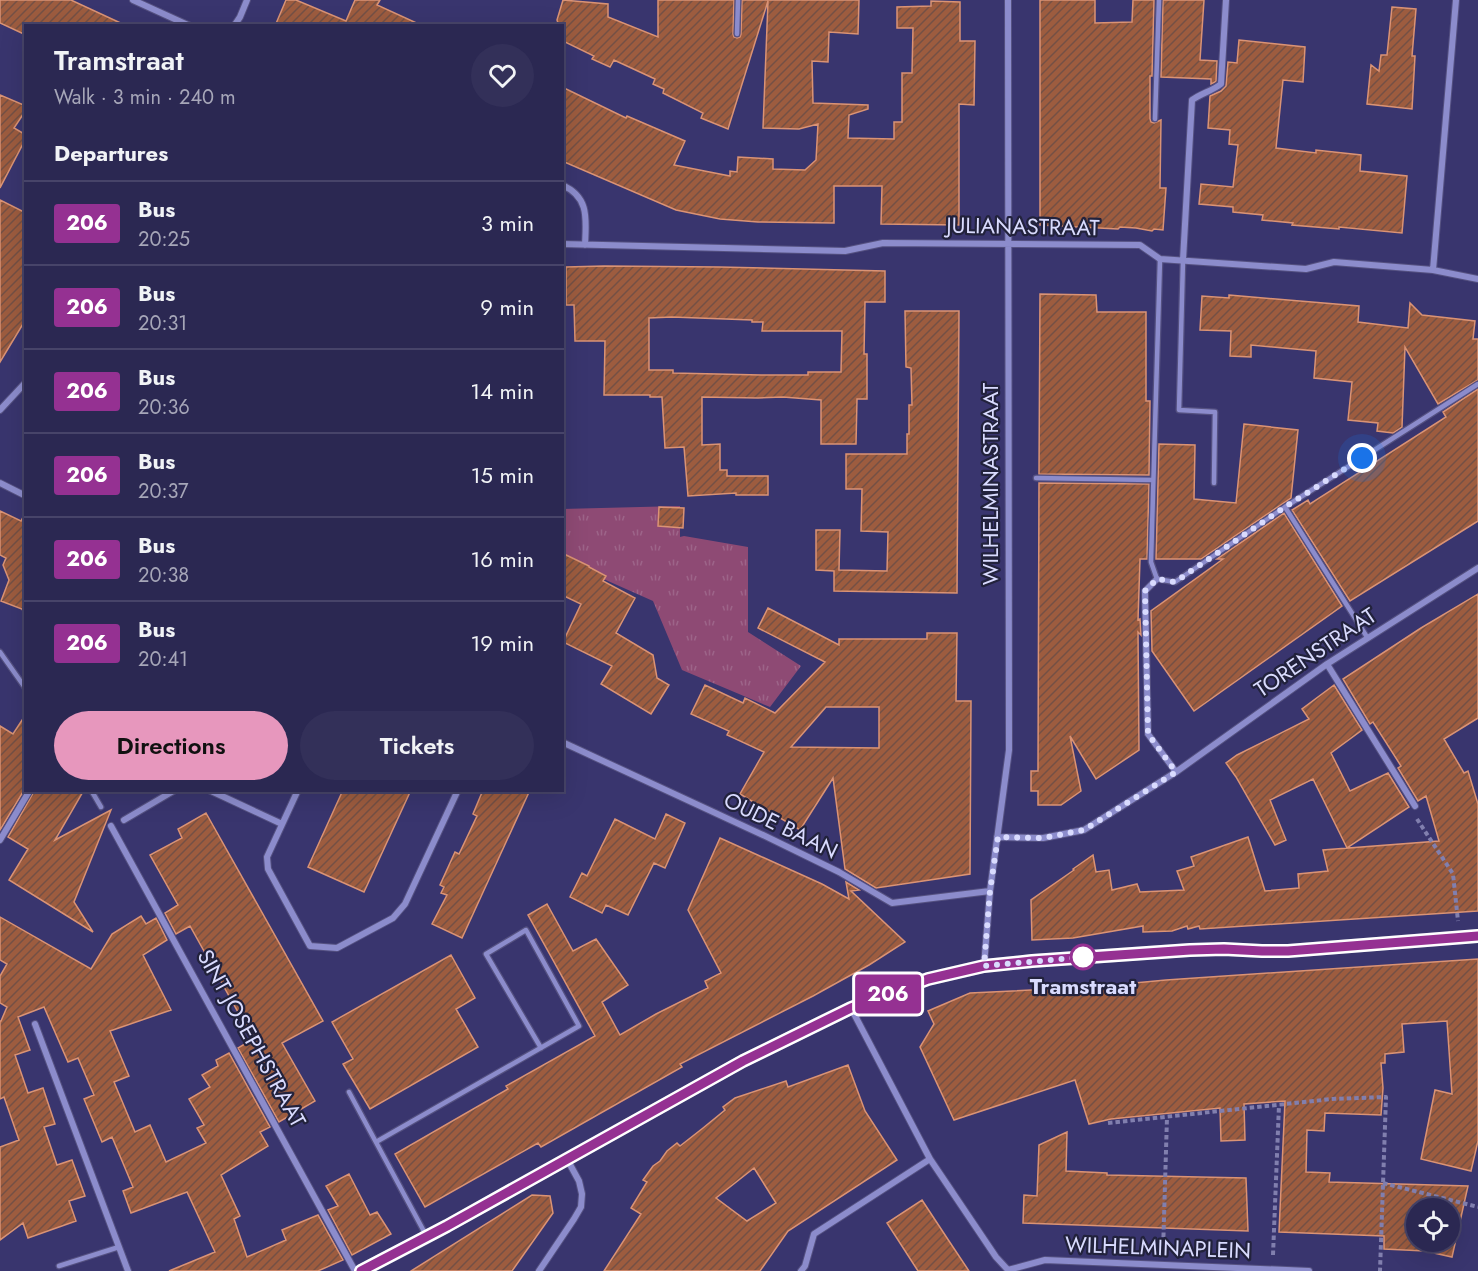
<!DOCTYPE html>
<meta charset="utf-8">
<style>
:root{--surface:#2b2852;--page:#333059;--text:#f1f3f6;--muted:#a6a6b8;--line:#474469;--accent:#e797bd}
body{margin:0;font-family:Jost,sans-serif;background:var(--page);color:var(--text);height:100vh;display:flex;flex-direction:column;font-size:22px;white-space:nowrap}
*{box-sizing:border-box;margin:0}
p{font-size:20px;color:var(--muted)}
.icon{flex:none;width:33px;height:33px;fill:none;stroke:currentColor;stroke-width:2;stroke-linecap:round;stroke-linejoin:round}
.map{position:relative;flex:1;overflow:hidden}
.panel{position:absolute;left:24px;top:24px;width:540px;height:768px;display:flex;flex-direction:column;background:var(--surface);border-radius:0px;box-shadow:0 6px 24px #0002,0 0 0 2px var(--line)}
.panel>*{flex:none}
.badge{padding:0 12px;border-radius:4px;font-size:21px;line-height:39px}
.controls{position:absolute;left:1406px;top:1198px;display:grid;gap:12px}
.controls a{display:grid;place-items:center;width:54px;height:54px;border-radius:50%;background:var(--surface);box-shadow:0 6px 24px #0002,0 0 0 2px var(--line);font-size:30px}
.you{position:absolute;width:30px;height:30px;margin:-15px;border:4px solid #fff;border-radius:50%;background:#1a73e8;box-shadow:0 0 0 9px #1a73e833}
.map>.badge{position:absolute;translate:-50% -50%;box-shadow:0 0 0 3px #fff}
h2{padding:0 30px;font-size:22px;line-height:54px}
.round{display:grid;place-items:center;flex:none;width:63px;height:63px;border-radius:32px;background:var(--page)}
.head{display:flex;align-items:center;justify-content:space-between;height:102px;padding:0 30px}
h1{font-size:28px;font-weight:600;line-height:45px}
.primary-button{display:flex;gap:12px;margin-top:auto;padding:12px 30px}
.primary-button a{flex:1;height:69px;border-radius:36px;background:var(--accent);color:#111;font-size:24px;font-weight:600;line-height:69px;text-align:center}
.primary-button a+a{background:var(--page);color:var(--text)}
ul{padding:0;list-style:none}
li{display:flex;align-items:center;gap:18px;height:84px;padding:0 30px;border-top:2px solid var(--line)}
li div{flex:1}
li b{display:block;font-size:22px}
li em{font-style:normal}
li .badge{min-width:66px;font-weight:700;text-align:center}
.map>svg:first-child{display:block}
</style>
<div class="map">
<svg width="1478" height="1271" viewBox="0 0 1478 1271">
<defs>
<pattern id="grass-tufts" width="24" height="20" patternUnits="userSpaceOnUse" patternTransform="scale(1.5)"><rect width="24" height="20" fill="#8e4a74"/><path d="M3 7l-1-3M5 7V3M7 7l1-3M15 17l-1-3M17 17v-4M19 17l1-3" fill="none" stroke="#9d6489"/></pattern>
<pattern id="building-hatch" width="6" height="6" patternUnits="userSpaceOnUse" patternTransform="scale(1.5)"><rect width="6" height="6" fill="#9d5c3f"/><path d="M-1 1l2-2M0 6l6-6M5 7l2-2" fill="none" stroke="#745045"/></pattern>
</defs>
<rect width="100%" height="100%" fill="#39356e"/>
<path fill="url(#grass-tufts)" d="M680,506V537L684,536L748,547V632L801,666L770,707L682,670L653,601L563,561L562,509Z"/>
<path fill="url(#building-hatch)" stroke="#da9375" stroke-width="1.5" fill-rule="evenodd" d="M0,0H71L127,26H26V35L0,23Z
M286,0H296L346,21L355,0H380L377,5L423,26H275Z
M563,0L608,4V17L658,37V0H734L733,34L734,37L737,38L740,37L741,34L742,0H859L858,34L829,32L828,62L812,61L813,103L868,105V109L849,115L848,138L894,139V122H902V73H912L913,28H897V7L931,6V1L960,2V41H975L974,105L959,104V225L881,224L882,186H834V223L758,222L720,219L676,210L562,161V87L626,118L627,116L685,141L674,165L730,176V171L737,172L738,157L773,159V169L805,170L816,160L818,124L799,129L763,128L768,1L728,129L701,118L703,113L663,93L664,89L653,84L655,79L614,60L610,67L592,59L594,56L565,42L562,35V26H559L557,20Z
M1040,0H1095V23L1132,22L1133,0H1154L1152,76H1150V119L1151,122L1154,123L1161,120L1160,188H1166L1163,230L1154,229L1152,231L1136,228L1120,227L1118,229L1040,225Z
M1163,0H1204L1200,60L1217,61L1216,81L1215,82L1211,84V79L1161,77Z
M1392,7L1416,9L1412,56H1415L1412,109L1367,104L1371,65L1379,71L1381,55H1387Z
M1239,40L1305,47L1303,82L1283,80L1276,148L1316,153V150L1361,155L1360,171L1407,176L1402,233L1339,227V229L1292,225L1293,223L1262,220L1263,215L1233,212V207L1199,204L1201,184L1233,187L1238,145L1229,144L1230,130L1208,128L1210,96L1221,91L1226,86L1228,62L1237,63Z
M0,95L26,106V110L14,128L26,135V138L0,188Z
M0,200L26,213V319L0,362Z
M604,266L719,267L885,271V302H865L864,354H867V399H857L856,444H821V400L783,397L758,398L702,397V445L720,444V470H727V476H768V495H736V493L688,496L684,447L665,448L662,397H650V395H604L605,341H575L574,305H566V267ZM672,317L752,320V322H763L762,331H842L841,372H808V375H761L673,373V370H649V318Z
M1040,294L1096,295L1097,312H1146V401H1150L1149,475L1039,474Z
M1229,295L1359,306L1358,322L1408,328L1410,303L1422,315L1475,321L1473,339H1478V380L1438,404L1405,347L1402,427L1393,433L1377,431L1378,423L1348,420L1352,382L1314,378L1316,351L1251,345V357L1230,356L1231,331L1200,330L1202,296L1229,298Z
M905,311H959L957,593L834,591V571L816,570V530H840L839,570L887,571L888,532L861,531L862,489H846V454H907V434H909V405H912L911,368L906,367Z
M1478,389V521L1350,601L1292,510L1308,500L1310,504L1446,417L1443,412Z
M1244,424L1298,430L1291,498L1201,559H1156L1159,444L1195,445L1194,499L1236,503Z
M1039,483L1149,484L1147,559H1140L1138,620L1140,619L1141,635L1138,632L1139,750L1096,779L1070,736L1081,791L1061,805H1038V791H1031V771H1038Z
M659,507L684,508L683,528L658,526Z
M0,511L21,521L26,511V618L22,609L1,601L9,580L3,565L6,558L0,555Z
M1284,513L1342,606L1194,711L1152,651L1151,611L1223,559H1217Z
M562,553L589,566V567L606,576L603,581L635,598L616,633L653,655L657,678L669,685L651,714L601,684L612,666L563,642L581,604L562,595Z
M1478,594V718L1444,739L1464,773L1468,771L1478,804V911L1200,929L1199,926L1188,929L1187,926L1172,931L1143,932V926L1073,938L1032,940L1031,900L1074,870L1073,869L1093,855L1096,872L1109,870L1112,890L1137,884L1140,892L1184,890L1177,871L1194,866L1191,857L1248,837L1265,891L1299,888L1298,874L1328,871L1323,850L1439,841L1426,796L1418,801L1398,768L1401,766L1373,722L1370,724L1343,679L1421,628Z
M768,608L839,645V639H927V633H957L956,701H971L970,874L876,888L845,869L833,778L800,830L740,794L764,752L727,735L729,731L691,714L705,685L743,703L745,698L775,713L825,662L758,628ZM826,707H879V748L791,747Z
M1334,685L1362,730L1331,753L1350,791L1388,773L1409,807L1347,848L1313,779L1270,800L1286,840L1275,845L1236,777L1226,763L1237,755L1309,719L1302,709Z
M26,714V787L0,830V726L13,734Z
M35,790H84L55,840L111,810L74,902L93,932L9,880L28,849L8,837Z
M343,790H411L364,892L308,867Z
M483,790H530L462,938L432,924L447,895L441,893L444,887L440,885L455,852L459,854L477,816L473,814Z
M206,813L323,1021L282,1043L315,1101L279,1122L238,1048L253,1039L190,926L176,934L165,913L178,905L150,855L182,838L178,829Z
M666,814L685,823L665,868L654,863L628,915L606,905L602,913L570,897L582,873L587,876L615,819L655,839Z
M720,838L822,884L849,899L846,882L859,890L851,891L905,942L869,965L813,996L680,1064L682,1067L541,1147L538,1143L425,1207L395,1154L508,1089L506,1086L595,1036L528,915L547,904L573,951L596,939L628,985L602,1002L620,1035L656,1014L708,988L705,981L721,973L688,910Z
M141,916L146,924L156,918L167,940L143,955L171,1010L110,1031L129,1076L114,1082L135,1132L150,1125L166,1162L206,1143L197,1128L204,1125L189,1099L210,1087L202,1075L218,1066L216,1060L229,1053L270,1127L260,1132L268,1146L221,1175L240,1216L234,1219L247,1257L286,1240L282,1230L318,1215L343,1260L318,1271H169L215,1252L187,1192L131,1213L123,1191L133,1187L112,1137L102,1142L84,1099L94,1095L78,1058L68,1062L44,1007L18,1017L30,1050L15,1055L28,1093L43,1088L55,1124L44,1127L57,1165L72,1160L85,1196L69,1201L76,1221L28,1238L23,1223L0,1240V1147L19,1140L4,1097L0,1099V1021H1L7,1007L0,1003V976L7,964L0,960V917L91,969L112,934Z
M451,955L475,998L456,1009L478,1047L370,1109L343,1064L353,1059L332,1022Z
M1478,959V1141L1471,1171L1421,1159L1435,1090L1452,1094L1447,1021L1402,1024L1404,1052L1385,1054V1063H1381L1383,1088L1381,1115L1325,1113L1324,1131L1307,1130L1306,1172L1330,1173L1329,1182L1468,1186L1452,1257L1425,1251L1384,1249V1236L1279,1232L1285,1101L1244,1104L1245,1140L1221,1141L1220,1108L1111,1119L1089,1124L1075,1080L954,1120L920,1047L934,1024L928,1011L970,993L1092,987L1166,980ZM1416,1209H1449V1242H1416Z
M848,1065L865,1111L897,1160L788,1231L760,1271H604L641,1214L631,1208L647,1182L643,1180L653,1166L660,1161L667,1151L677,1143L680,1146L703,1128L725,1110L723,1107L735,1098L786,1081L788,1087ZM754,1168L776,1203L747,1221L716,1198Z
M1067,1132L1066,1171L1107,1173V1175L1246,1178L1248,1231L1023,1223L1024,1195L1037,1196L1039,1145Z
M349,1174L370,1215L377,1212L391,1234L352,1255L328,1210L338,1206L326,1186Z
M532,1195L550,1196L553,1213L512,1271H411Z
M922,1200L949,1241L969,1271H918L887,1223Z"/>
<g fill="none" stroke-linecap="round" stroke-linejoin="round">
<defs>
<path id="lane" d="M737,34L738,0
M1155,119L1159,0
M1160,259L1151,562L1157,579L1175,582L1285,507L1478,384
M1183,260L1179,410L1215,412L1214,483
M1036,478L1153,480
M1285,507L1367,637
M0,652L26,689
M91,790L101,807
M349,1092L427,1237
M376,1142L579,1026L526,930L486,954L541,1048
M59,1266L119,1247"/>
<path id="street" d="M133,0L190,26
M234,26L240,17L247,0
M562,185C590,197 586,220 585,245
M562,244L845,251L883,243L1140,245L1160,259L1306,269L1334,262L1433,270L1478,279
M1183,260L1192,100C1202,93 1212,91 1221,84L1226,0
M1433,270L1456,0
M0,410L26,382
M0,483L26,496
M1157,579L1145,591L1148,734L1176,772
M1327,664L1415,806
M562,742L763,835L839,872L892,903L990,891
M209,790L282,824
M298,790L267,857L268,869L310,946L337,948L393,918L405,904L458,790
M124,820L175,790
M111,826L355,1271
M997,837L1043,838L1084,830L1176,772L1327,664L1478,568
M0,840L30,790
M984,966L990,891L1009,750L1008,0
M851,1008L930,1159L996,1257L1008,1270L1045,1260L1309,1271
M35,1024L128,1271
M539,1271L574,1219L581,1207L582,1194L579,1181L567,1159
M801,1271L805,1266L814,1234L930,1159"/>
<path id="secondary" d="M361,1271L427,1237L743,1061L851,1008L928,979L984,966L1032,961L1189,950L1224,949L1262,951H1288L1478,936"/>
</defs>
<use href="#lane" stroke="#555181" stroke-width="7"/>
<use href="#street" stroke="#555181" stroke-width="8"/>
<use href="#secondary" stroke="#555181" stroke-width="14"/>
<path stroke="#817fae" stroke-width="4" stroke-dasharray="4.5 3" stroke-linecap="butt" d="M1417,819L1453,874L1458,921
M1108,1123L1332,1099L1386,1097L1380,1271
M1383,1183L1478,1207
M1163,1252L1167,1117
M1273,1255L1279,1105"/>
<use href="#lane" stroke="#8c8ccc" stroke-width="4.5"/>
<use href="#street" stroke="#8c8ccc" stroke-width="6"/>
<use href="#secondary" stroke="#8c8ccc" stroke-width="12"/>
</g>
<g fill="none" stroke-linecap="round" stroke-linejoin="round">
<defs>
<path id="line" d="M361,1271L447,1226L743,1061L851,1008L928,979L984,966L1032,961L1190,950L1224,949L1262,951H1288L1478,936"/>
</defs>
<use href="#line" stroke="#fff" stroke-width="14"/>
<use href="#line" stroke="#953192" stroke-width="9"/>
<path stroke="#d9dbfe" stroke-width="6" stroke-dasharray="0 10.8" d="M1083,957L984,966L990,891L998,837L1043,838L1084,830L1176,772L1148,734L1145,591L1157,579L1175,582L1285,507L1362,458"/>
</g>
<circle fill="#fff" stroke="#953192" stroke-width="3" cx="1083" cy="957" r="12"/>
<g text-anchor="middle" stroke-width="4.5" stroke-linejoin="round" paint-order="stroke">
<g font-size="22" fill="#d9dbfe" stroke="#22223c">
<text transform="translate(1023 226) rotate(1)" y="8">JULIANASTRAAT</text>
<text transform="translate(990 484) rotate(-90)" y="8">WILHELMINASTRAAT</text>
<text transform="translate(1315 652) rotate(-34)" y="8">TORENSTRAAT</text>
<text transform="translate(781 825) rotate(26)" y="8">OUDE BAAN</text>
<text transform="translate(252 1038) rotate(61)" y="8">SINT JOSEPHSTRAAT</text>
<text transform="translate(1158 1247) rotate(2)" y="8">WILHELMINAPLEIN</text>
</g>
<g font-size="22" font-weight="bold" fill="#d9dbfe" stroke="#22223c">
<text x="1083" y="994">Tramstraat</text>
</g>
</g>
</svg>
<div class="controls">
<a><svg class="icon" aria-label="locate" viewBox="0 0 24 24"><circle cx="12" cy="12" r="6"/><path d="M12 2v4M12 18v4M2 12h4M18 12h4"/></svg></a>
</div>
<div class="you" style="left:1362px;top:458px"></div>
<b class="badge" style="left:888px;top:994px;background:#953192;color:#fff">206</b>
<section class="panel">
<div class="head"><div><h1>Tramstraat</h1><p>Walk · 3 min · 240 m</p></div><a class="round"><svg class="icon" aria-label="heart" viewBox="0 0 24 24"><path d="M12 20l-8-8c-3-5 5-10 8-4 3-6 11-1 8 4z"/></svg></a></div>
<h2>Departures</h2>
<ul>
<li><span class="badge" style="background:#953192;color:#fff">206</span><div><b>Bus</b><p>20:25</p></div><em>3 min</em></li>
<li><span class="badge" style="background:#953192;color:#fff">206</span><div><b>Bus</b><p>20:31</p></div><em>9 min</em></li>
<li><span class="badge" style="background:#953192;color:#fff">206</span><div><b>Bus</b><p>20:36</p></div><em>14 min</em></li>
<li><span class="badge" style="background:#953192;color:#fff">206</span><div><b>Bus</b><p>20:37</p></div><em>15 min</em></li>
<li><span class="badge" style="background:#953192;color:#fff">206</span><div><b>Bus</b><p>20:38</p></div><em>16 min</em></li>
<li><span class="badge" style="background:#953192;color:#fff">206</span><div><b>Bus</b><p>20:41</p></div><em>19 min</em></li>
</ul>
<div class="primary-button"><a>Directions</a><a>Tickets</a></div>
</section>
</div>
